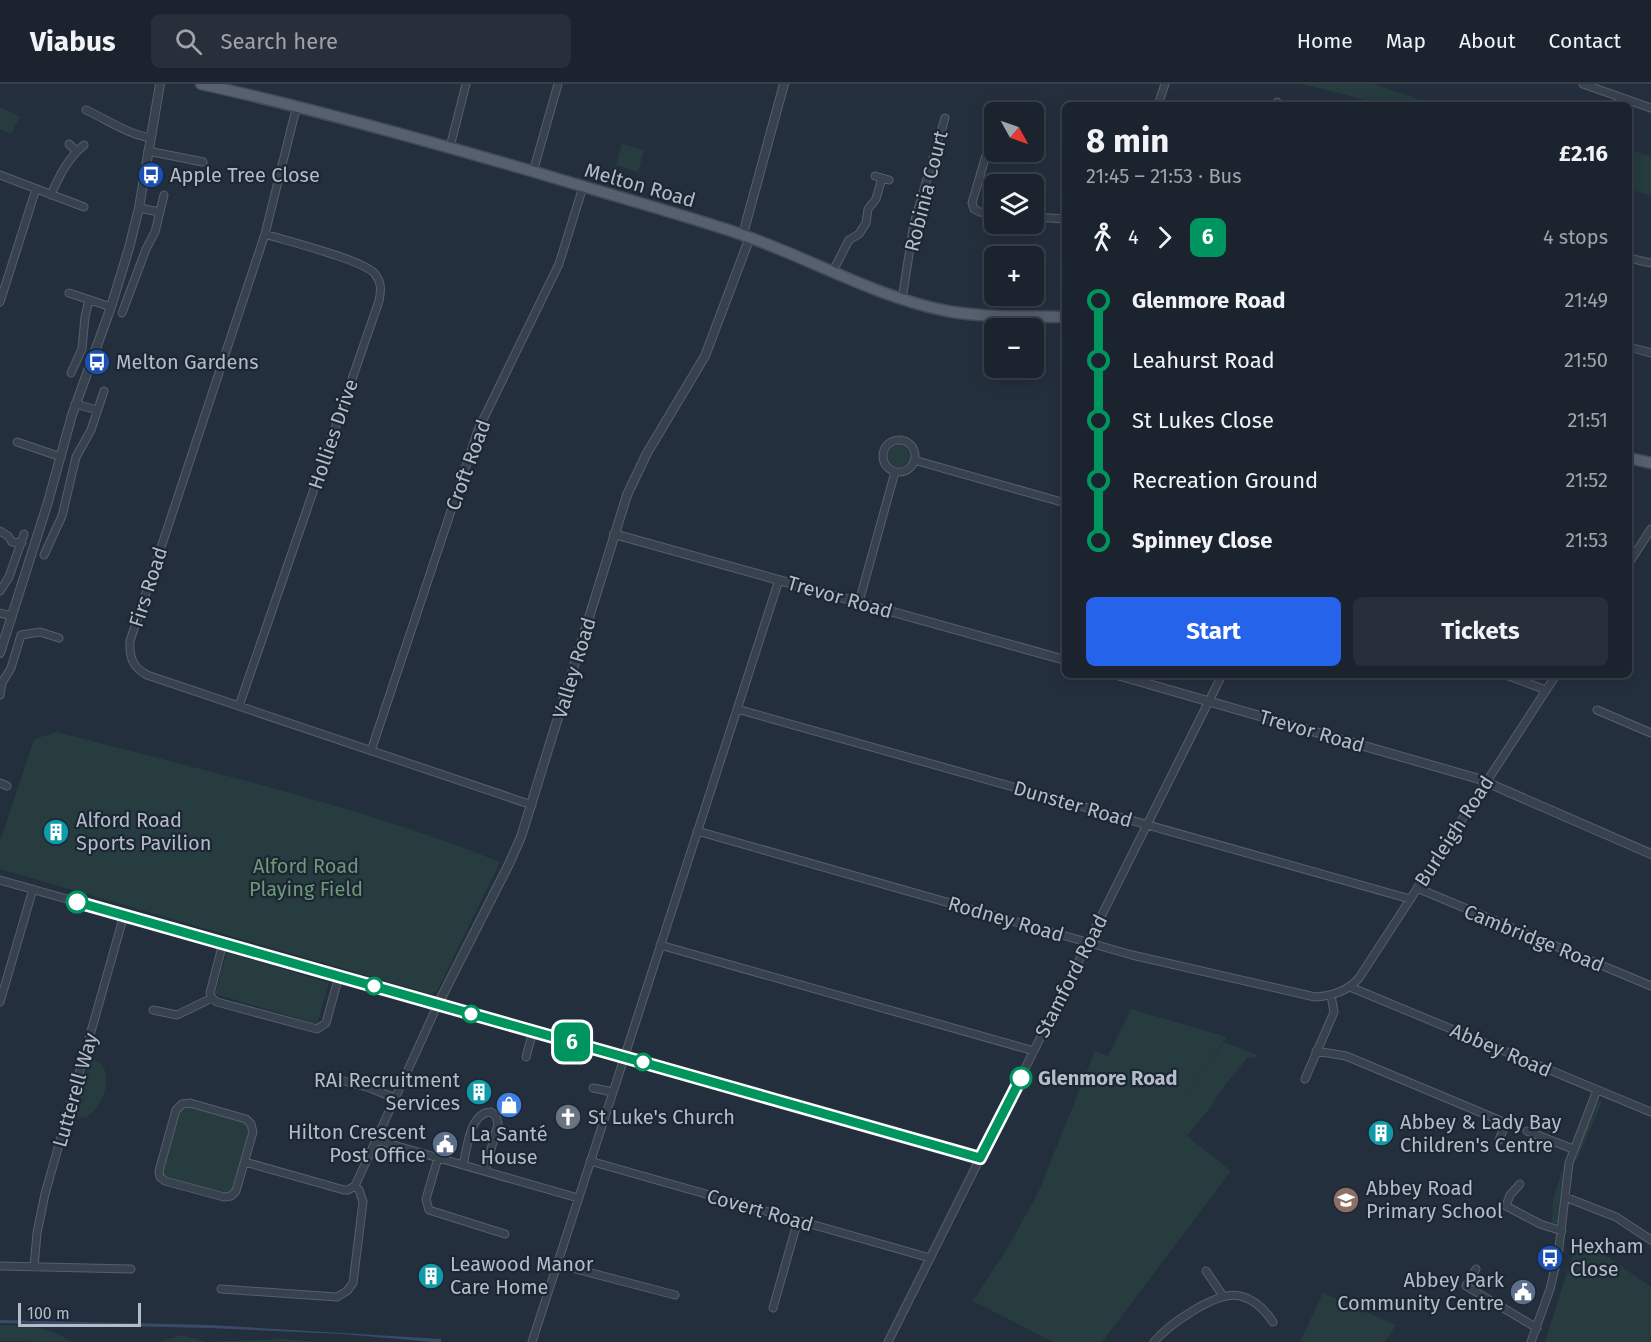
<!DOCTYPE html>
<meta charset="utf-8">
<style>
:root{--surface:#1b232e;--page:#282f3a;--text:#f1f3f6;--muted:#a0a4aa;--line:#39404a;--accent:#2563eb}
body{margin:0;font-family:"Fira Sans",sans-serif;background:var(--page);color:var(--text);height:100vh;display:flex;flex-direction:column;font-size:22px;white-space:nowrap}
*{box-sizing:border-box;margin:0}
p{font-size:20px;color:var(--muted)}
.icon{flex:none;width:33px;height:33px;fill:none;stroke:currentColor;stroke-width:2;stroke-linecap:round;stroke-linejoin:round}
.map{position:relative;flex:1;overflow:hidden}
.sheet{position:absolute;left:1062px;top:18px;width:570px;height:576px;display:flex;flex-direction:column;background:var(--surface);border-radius:9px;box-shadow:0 3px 15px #0003,0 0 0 2px var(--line)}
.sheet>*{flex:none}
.badge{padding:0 12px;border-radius:9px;font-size:21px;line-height:39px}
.needle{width:39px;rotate:130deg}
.fabs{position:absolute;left:984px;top:18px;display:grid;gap:12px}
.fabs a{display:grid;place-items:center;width:60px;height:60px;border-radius:9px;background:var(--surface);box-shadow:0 3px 15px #0003,0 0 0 2px var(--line);font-size:30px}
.scale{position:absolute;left:18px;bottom:15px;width:123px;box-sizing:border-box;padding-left:6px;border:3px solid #b4bcc9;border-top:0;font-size:16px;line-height:21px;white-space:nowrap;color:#b4bcc9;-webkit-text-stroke:4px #1d2633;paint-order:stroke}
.map>.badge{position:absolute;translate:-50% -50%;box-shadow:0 0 0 3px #fff}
.legs{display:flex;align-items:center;gap:9px;height:66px;padding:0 24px;font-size:20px}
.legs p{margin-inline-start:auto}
.summary{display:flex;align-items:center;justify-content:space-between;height:102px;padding:0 24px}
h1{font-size:33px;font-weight:700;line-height:45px}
.button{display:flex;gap:12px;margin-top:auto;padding:12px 24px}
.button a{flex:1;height:69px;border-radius:9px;background:var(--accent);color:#fff;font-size:24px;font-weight:700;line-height:69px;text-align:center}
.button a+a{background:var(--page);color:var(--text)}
ul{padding:0 24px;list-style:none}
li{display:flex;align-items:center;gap:21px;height:60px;font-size:22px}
li i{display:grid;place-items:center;width:9px;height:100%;margin:0 8px;background:currentColor}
li i::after{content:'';width:15px;height:15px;margin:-8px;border:4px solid;border-radius:50%;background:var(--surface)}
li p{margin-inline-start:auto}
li:first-child i{background:linear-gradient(#0000 50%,currentColor 0)}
li:last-child i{background:linear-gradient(currentColor 50%,#0000 0)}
header{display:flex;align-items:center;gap:36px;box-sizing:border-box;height:84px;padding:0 30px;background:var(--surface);border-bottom:2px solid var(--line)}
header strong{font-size:28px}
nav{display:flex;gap:33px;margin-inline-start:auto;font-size:21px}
.search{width:420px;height:54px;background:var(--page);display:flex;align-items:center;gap:15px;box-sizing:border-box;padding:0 21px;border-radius:9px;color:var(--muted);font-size:22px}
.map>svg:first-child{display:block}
</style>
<header>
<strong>Viabus</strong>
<div class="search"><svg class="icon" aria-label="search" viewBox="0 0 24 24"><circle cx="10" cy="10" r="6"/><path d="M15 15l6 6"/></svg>Search here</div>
<nav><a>Home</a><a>Map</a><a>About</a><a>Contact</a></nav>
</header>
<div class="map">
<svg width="1651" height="1258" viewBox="0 0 1651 1258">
<rect width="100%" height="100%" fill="#242f3e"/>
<path fill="#263c3f" d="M1303,0H1374L1435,21H1385Z
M0,23L20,33L11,50L0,45Z
M622,60L644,66L638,88L616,81Z
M1629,66L1651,72V112L1629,105Z
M888 372a11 11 0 1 1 22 0a11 11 0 1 1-22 0Z
M57,648C205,687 357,721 500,778L437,907L431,910L0,785V757L34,655Z
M227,868L329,899L317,940L215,910Z
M1131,925L1227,953L1167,1036L1224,958L1258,971L1256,974L1248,973L1215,1014L1216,1016L1187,1052L1231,1087L1102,1258H1053L973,1217L1008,1163L1038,1109L1095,967L1108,972Z
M91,974C95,976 100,978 103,982C113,999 100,1026 85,1034L79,1033L76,1035L73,1034Z
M1598,1016L1602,1018L1577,1076L1575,1075L1577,1067Z
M182,1020L246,1035L253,1048L231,1112L160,1093L176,1026Z
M1561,1089L1563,1090L1557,1139H1552L1553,1117Z
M1582,1155L1651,1203V1258H1545L1576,1160L1580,1161Z
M1323,1209L1330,1212L1396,1241L1385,1258H1300Z
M0,1241C31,1242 46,1242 73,1258L0,1257Z
M182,1251L206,1258L282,1255L319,1258H159Z"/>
<path fill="#394c67" d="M0,1236L210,1241L441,1255V1258H432L343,1250L210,1244L0,1239Z"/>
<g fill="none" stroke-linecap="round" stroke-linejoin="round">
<defs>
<path id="minor" d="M1583,0L1651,24
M297,21L265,150L130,557C129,574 133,583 147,591L532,721
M1158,21L1165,0
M1276,21L1277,18
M86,26C108,36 127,50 151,54
M1013,28L1016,27
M994,44L972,119L974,125L980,128L994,130
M69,60L76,67
M450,63L466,0
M148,67L203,78
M533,88L558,0
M0,91L84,123
M875,92L889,96
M51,111C59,92 68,74 84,61
M139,124L160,128
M1034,133L1065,135
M1629,174L1651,179
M833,187L849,156L859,150L866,139L868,125L876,115L882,94
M69,209L111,223
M902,215L914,139L945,34
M0,218L36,105
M122,229L146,165L155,148L164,111
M1629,263L1651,269
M71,289L82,265L85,233L89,216
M75,320L97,326
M883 372a16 16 0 1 1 32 0a16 16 0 1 1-32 0Z
M17,358L61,373
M914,376L1065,419
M0,447L8,452L12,458L22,459
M44,471L62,432L76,373L91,346L104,307
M1629,479L1651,445
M0,507L9,493L24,450
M859,518L895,388
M0,529L12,532
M1506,591L1546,606
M0,611L2,599L11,584L21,551L40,548L59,554
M239,622L379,217C381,207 382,199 375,190C364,176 287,157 265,150
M737,625L1410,815
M1597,626L1651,649
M371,667L478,346L559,180L583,103
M0,699L7,702
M697,747L1132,871L1315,913C1332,912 1348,907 1359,894L1556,591
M0,796L980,1074
M1417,804L1651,902
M223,859L210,909L212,914L217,918L317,945L326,939L339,892
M660,861L1034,967
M1350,903L1651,1028
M0,918L33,805
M153,926L177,931L212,914
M1316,967L1346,972L1506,1039L1499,1056
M526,973L533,947
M1305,995L1334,928L1331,911
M344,997L370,1004L395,1014
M593,1004L613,1008
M190,1019L246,1035L251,1040L253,1048L236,1107L231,1112L224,1113L165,1097L160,1093L159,1087L176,1026L182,1020Z
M1527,1047L1573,1065
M376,1056L578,1114
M438,1074L426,1115L429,1126L505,1150
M590,1077L930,1174
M245,1078L344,1106H348L355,1102L438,920
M463,1081C467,1064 470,1028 491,1028L496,1032L498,1040L485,1087
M1520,1100L1510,1111L1506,1122L1540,1140L1562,1147
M1565,1113L1616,1133L1651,1156
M557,1180L675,1211
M0,1182L131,1185
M34,1183L37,1149L45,1110L124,831
M1476,1185L1466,1202L1537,1244
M1206,1187L1223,1212
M221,1205L337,1213L347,1207L353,1199L363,1118L359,1106L355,1102
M773,1224L798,1136
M532,1258L779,496
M888,1258L1222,591
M1154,1258C1168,1241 1217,1206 1240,1212C1254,1215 1265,1226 1273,1238
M1531,1258L1550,1205L1558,1172L1569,1079L1597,1006"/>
<path id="tertiary" d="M743,150L784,0
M614,450L1065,576
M0,569L48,418L72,331L111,223L129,164L139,124L160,0
M1117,591L1479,695L1651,770
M438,920L509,780L521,753L627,411L647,369L705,272L750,153"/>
<path id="primary" d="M201,0C314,25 424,56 535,88C597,107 660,124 722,144C798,167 870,212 947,227C986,234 1026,232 1065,233
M1629,374L1651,379"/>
</defs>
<use href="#minor" stroke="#565f6c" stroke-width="9"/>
<use href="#tertiary" stroke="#565f6c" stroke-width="10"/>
<use href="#primary" stroke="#414a57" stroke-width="13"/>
<use href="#minor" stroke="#38414e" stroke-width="7"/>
<use href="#tertiary" stroke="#38414e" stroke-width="8"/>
<use href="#primary" stroke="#56606e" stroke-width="10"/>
</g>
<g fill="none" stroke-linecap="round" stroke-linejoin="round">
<defs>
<path id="line-1" d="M77,818L980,1074L1021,994"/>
</defs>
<use href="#line-1" stroke="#fff" stroke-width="14"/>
<use href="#line-1" stroke="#00945e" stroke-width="9"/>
</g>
<defs>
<symbol id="bus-disc" viewBox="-11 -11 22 22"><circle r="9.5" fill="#1a4fb4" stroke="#1d2633"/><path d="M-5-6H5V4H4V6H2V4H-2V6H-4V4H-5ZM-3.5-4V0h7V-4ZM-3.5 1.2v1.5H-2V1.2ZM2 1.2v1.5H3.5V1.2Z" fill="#fff"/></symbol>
<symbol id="building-disc" viewBox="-11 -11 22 22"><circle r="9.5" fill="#0f9aa8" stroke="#1d2633"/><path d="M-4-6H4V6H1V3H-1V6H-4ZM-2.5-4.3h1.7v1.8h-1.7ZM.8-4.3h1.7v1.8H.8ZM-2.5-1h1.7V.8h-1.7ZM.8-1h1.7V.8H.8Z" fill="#fff"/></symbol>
<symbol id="shop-disc" viewBox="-11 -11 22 22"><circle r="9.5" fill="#3f7fe0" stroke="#1d2633"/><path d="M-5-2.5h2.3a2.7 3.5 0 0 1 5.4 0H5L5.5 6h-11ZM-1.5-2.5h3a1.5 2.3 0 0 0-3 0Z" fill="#fff"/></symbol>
<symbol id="church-disc" viewBox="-11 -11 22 22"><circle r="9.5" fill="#6b7280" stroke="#1d2633"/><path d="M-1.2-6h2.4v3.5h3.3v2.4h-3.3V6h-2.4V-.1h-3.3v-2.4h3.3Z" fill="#fff"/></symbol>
<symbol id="civic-disc" viewBox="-11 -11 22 22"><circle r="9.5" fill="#5c6f8a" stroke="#1d2633"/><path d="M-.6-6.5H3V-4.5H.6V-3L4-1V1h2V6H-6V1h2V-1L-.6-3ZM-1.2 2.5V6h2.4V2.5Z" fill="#fff"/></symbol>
<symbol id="school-disc" viewBox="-11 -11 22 22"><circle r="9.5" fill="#8d6e63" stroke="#1d2633"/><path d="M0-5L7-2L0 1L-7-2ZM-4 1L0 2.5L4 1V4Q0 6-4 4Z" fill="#fff"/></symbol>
</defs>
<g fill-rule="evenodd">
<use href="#bus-disc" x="136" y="76" width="30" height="30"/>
<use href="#bus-disc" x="82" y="263" width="30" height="30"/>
<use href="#building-disc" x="41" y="733" width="30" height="30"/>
<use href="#building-disc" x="464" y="993" width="30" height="30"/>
<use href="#shop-disc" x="494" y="1006" width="30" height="30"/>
<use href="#church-disc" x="553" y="1018" width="30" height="30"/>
<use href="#building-disc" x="1366" y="1034" width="30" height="30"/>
<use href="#civic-disc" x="430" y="1045" width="30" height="30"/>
<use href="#school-disc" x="1331" y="1101" width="30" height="30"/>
<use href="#bus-disc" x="1535" y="1159" width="30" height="30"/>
<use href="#building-disc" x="416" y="1177" width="30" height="30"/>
<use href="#civic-disc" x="1508" y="1193" width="30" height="30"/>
</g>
<g fill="#fff" stroke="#00945e" stroke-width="3">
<circle cx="77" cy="818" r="10"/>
<circle cx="374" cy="902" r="8"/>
<circle cx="471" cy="930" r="8"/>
<circle cx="643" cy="978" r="8"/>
<circle cx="1021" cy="994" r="10"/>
</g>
<g text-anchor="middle" stroke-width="4.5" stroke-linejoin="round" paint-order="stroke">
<g font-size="20" fill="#b4bcc9" stroke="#1d2633" text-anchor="start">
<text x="170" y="98">Apple Tree Close</text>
<text x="116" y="285">Melton Gardens</text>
<text x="76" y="743">Alford Road<tspan x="76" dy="23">Sports Pavilion</tspan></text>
<text x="460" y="1003" text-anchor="end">RAI Recruitment<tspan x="460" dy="23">Services</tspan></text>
<text x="588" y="1040">St Luke's Church</text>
<text x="1400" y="1045">Abbey &amp; Lady Bay<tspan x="1400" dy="23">Children's Centre</tspan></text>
<text x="426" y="1055" text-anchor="end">Hilton Crescent<tspan x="426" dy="23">Post Office</tspan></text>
<text x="509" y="1057" text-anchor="middle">La Santé<tspan x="509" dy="23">House</tspan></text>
<text x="1366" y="1111">Abbey Road<tspan x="1366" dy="23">Primary School</tspan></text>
<text x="1570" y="1169">Hexham<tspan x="1570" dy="23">Close</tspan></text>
<text x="450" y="1187">Leawood Manor<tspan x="450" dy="23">Care Home</tspan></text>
<text x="1504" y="1203" text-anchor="end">Abbey Park<tspan x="1504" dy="23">Community Centre</tspan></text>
</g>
<g font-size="20" fill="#b4bcc9" stroke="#1d2633">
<text transform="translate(640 101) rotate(16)" y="7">Melton Road</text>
<text transform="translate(926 107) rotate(-76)" y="7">Robinia Court</text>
<text transform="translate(333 350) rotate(-71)" y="7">Hollies Drive</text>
<text transform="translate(468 381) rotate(-70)" y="7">Croft Road</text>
<text transform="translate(148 503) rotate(-72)" y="7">Firs Road</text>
<text transform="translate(840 513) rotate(16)" y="7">Trevor Road</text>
<text transform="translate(574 584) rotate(-73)" y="7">Valley Road</text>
<text transform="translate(1312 647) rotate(16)" y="7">Trevor Road</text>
<text transform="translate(1073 720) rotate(16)" y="7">Dunster Road</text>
<text transform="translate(1454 747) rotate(-57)" y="7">Burleigh Road</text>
<text transform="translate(1006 835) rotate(16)" y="7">Rodney Road</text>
<text transform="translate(1534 854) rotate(22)" y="7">Cambridge Road</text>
<text transform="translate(1071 892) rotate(-63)" y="7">Stamford Road</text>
<text transform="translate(1501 966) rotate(23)" y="7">Abbey Road</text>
<text transform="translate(75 1006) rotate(-74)" y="7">Lutterell Way</text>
<text transform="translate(760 1126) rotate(16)" y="7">Covert Road</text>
</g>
<g font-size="20" fill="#6b9a76" stroke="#1d2633">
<text x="306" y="789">Alford Road<tspan x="306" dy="23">Playing Field</tspan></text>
</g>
<g font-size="20" font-weight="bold" fill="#b4bcc9" stroke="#1d2633" text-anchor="start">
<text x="1038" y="1001">Glenmore Road</text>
</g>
</g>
</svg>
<div class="fabs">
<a><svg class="needle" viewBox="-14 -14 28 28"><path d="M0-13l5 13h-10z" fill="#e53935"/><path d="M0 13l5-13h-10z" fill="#a0a4aa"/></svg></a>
<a><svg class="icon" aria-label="layers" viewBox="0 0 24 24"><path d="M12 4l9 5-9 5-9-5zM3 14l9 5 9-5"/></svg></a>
<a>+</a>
<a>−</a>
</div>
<div class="scale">100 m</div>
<b class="badge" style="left:572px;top:958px;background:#00945e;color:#fff">6</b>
<section class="sheet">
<div class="summary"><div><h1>8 min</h1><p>21:45 – 21:53 · Bus</p></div><b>£2.16</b></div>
<div class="legs"><svg class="icon" aria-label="walk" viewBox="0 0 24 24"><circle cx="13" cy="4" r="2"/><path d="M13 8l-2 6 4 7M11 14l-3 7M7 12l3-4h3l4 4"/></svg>4<svg class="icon" aria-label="forward" viewBox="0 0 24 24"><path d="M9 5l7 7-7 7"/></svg><b class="badge" style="background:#00945e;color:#fff">6</b><p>4 stops</p></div>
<ul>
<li><i style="color:#00945e"></i><b>Glenmore Road</b><p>21:49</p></li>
<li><i style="color:#00945e"></i><span>Leahurst Road</span><p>21:50</p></li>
<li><i style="color:#00945e"></i><span>St Lukes Close</span><p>21:51</p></li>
<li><i style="color:#00945e"></i><span>Recreation Ground</span><p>21:52</p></li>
<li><i style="color:#00945e"></i><b>Spinney Close</b><p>21:53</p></li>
</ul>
<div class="button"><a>Start</a><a>Tickets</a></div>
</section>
</div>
